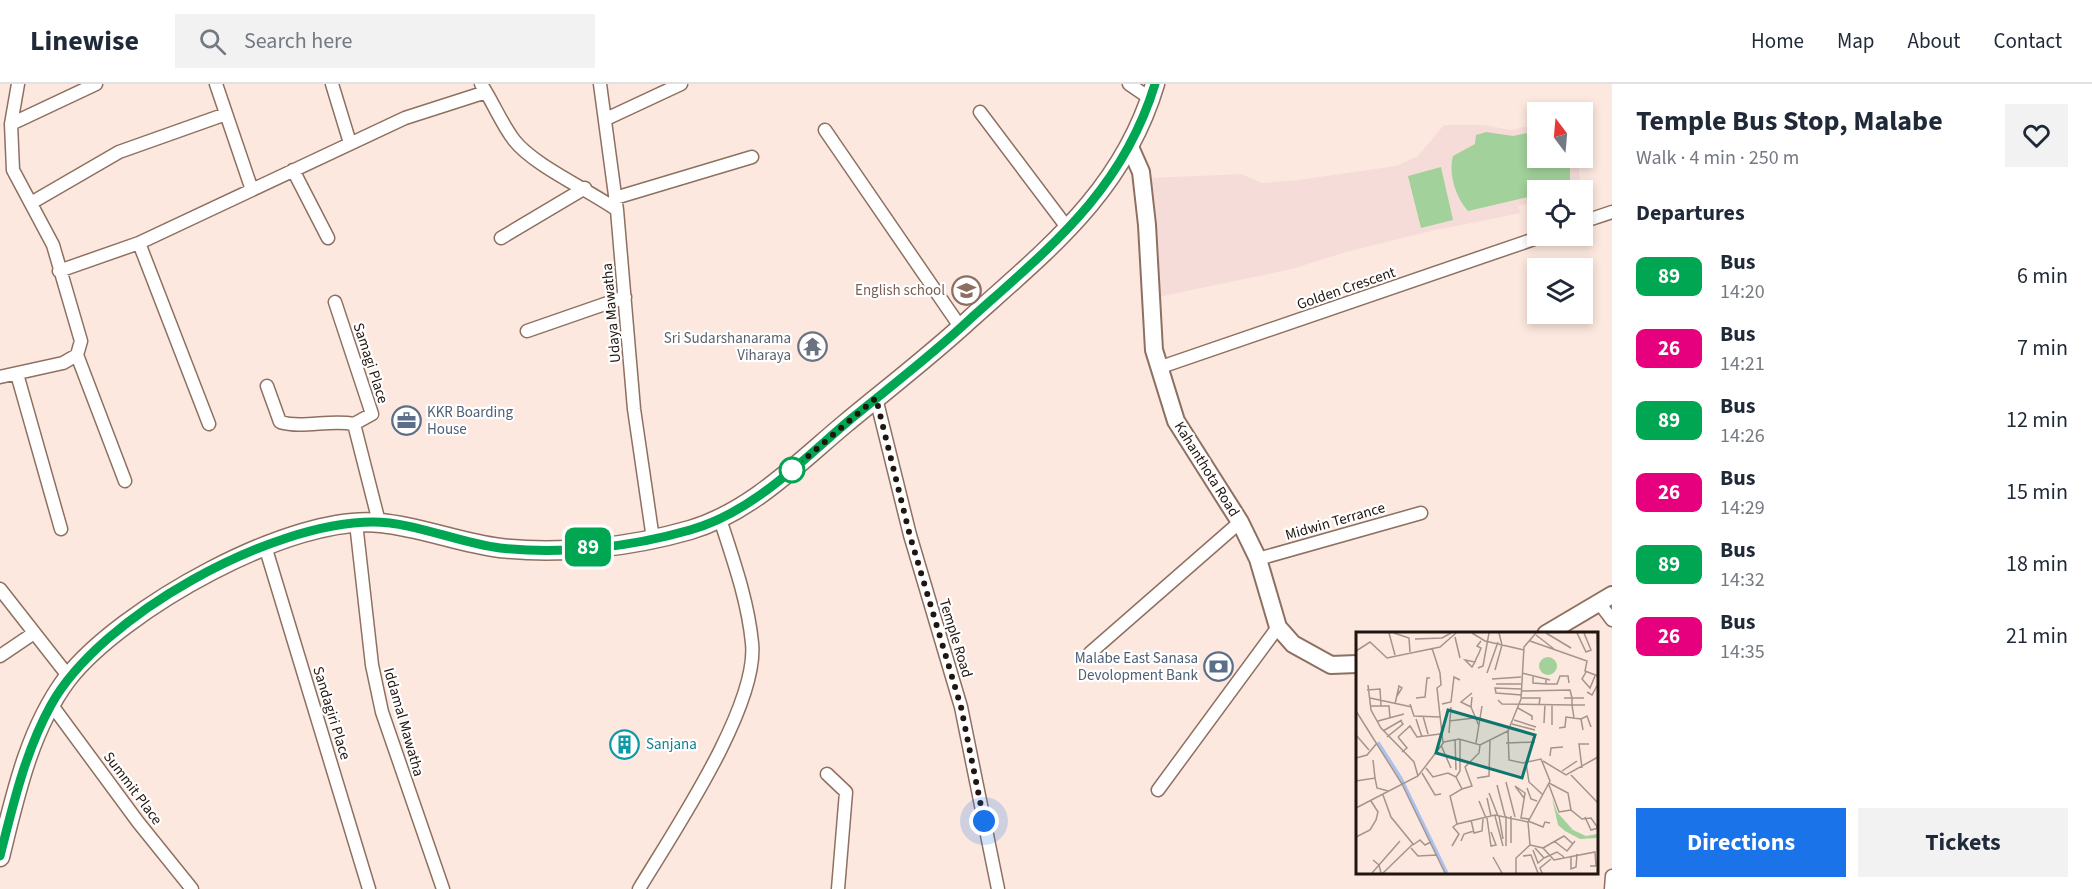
<!DOCTYPE html>
<meta charset="utf-8">
<style>
:root{--surface:#fff;--page:#f2f2f3;--text:#1f2937;--muted:#747a83;--line:#e0e1e3;--accent:#1a73e8}
body{margin:0;font-family:"Source Sans 3",sans-serif;background:var(--page);color:var(--text);height:100vh;display:flex;flex-direction:column;font-size:22px;white-space:nowrap}
*{box-sizing:border-box;margin:0}
p{font-size:20px;color:var(--muted)}
.icon{flex:none;width:33px;height:33px;fill:none;stroke:currentColor;stroke-width:2;stroke-linecap:round;stroke-linejoin:round}
.map{position:relative;flex:1;overflow:hidden}
.details{display:flex;flex-direction:column;background:var(--surface);width:480px}
.details>*{flex:none}
.badge{padding:0 12px;border-radius:9px;font-size:21px;line-height:39px}
.needle{width:39px;rotate:344deg}
.fabs{position:absolute;left:1527px;top:18px;display:grid;gap:12px}
.fabs a{display:grid;place-items:center;width:66px;height:66px;border-radius:0px;background:var(--surface);box-shadow:0 3px 9px #0003;font-size:30px}
.you{position:absolute;width:30px;height:30px;margin:-15px;border:4px solid #fff;border-radius:50%;background:#1a73e8;box-shadow:0 0 0 9px #1a73e833}
.map>.badge{position:absolute;translate:-50% -50%;box-shadow:0 0 0 3px #fff}
h2{padding:0 24px;font-size:22px;line-height:54px}
.round{display:grid;place-items:center;flex:none;width:63px;height:63px;border-radius:0px;background:var(--page)}
.overview{display:flex;align-items:center;justify-content:space-between;height:102px;padding:0 24px}
h1{font-size:28px;font-weight:700;line-height:45px}
.action{display:flex;gap:12px;margin-top:auto;padding:12px 24px}
.action a{flex:1;height:69px;border-radius:0px;background:var(--accent);color:#fff;font-size:24px;font-weight:700;line-height:69px;text-align:center}
.action a+a{background:var(--page);color:var(--text)}
ul{padding:0;list-style:none}
li{display:flex;align-items:center;gap:18px;height:72px;padding:0 24px}
li div{flex:1}
li b{display:block;font-size:22px}
li em{font-style:normal}
li .badge{min-width:66px;font-weight:700;text-align:center}
header{display:flex;align-items:center;gap:36px;box-sizing:border-box;height:84px;padding:0 30px;background:var(--surface);border-bottom:2px solid var(--line)}
header strong{font-size:28px}
nav{display:flex;gap:33px;margin-inline-start:auto;font-size:21px}
.search{width:420px;height:54px;background:var(--page);display:flex;align-items:center;gap:15px;box-sizing:border-box;padding:0 21px;border-radius:0px;color:var(--muted);font-size:22px}
main{display:flex;flex:1;min-height:0}
.map>svg:first-child{display:block}
</style>
<header>
<strong>Linewise</strong>
<div class="search"><svg class="icon" aria-label="search" viewBox="0 0 24 24"><circle cx="10" cy="10" r="6"/><path d="M15 15l6 6"/></svg>Search here</div>
<nav><a>Home</a><a>Map</a><a>About</a><a>Contact</a></nav>
</header>
<main>
<div class="map">
<svg width="1612" height="805" viewBox="0 0 1612 805">
<rect width="100%" height="100%" fill="#fce8de"/>
<path fill="#f6dcd8" d="M1537,40L1538,74H1578L1580,99L1575,106H1538L1537,117L1518,122L1521,129L1431,147L1346,168L1292,185L1158,213L1159,172L1151,94L1241,90L1262,99L1298,96L1396,82L1418,72L1444,41H1484L1511,46Z"/>
<path fill="#a2d19b" d="M1537,47L1538,74H1570V102L1554,106H1538L1537,111L1468,127C1456,114 1448,90 1453,72L1475,60L1476,51L1486,48L1513,52Z
M1441,83L1453,136L1421,144L1408,92Z"/>
<g fill="none" stroke-linecap="round" stroke-linejoin="round">
<defs>
<path id="minor" d="M18,0L11,40L13,86L53,161L81,257L77,271L125,397
M216,0L252,106
M332,0L350,59
M481,0C493,18 501,39 514,56C533,81 589,106 617,126
M600,0L617,126L634,325L653,455
M1129,0L1151,15
M980,28L1069,146
M606,35L681,0
M11,40L96,0
M825,46L961,244
M293,86L328,154
M615,114L752,73
M31,119L119,68L226,30
M1582,138L1612,128
M501,154L585,104
M139,159L209,340
M59,187L139,159L405,34L486,8
M335,218L372,330L354,340L379,438
M527,247L625,213
M1158,284L1543,152
M17,290L61,445
M0,293L63,279L77,271
M267,302L280,338C304,345 329,335 354,340
M876,314L910,451L961,623L998,805
M356,439L372,581L382,628L443,805
M265,462L369,805
M1258,475L1421,429
M0,505L69,593
M1600,520L1612,536
M1090,569L1240,438
M0,572L34,549
M51,620L138,738L192,805
M827,690L846,708L838,805
M1158,706L1278,543
M639,805C672,750 759,622 752,559C748,517 733,475 720,435
M1611,805L1612,792"/>
<path id="secondary" d="M1130,63L1141,88L1147,141L1154,266L1176,337L1240,438L1258,475L1278,543L1293,560L1331,581L1357,580
M1546,550L1612,511"/>
<path id="primary" d="M0,773C15,712 29,646 67,595C120,526 293,428 381,439C421,443 460,459 500,464C561,471 631,463 690,446C751,428 798,379 846,339C887,305 930,272 969,236C1049,164 1123,107 1155,0"/>
</defs>
<use href="#minor" stroke="#8e7061" stroke-width="15"/>
<use href="#secondary" stroke="#8e7061" stroke-width="20"/>
<use href="#primary" stroke="#8e7061" stroke-width="21"/>
<use href="#minor" stroke="#fff" stroke-width="12"/>
<use href="#secondary" stroke="#fff" stroke-width="16"/>
<use href="#primary" stroke="#fff" stroke-width="18"/>
</g>
<g fill="none" stroke-linecap="round" stroke-linejoin="round">
<defs>
<path id="line" d="M0,772C13,721 25,668 51,621C101,531 271,438 373,438C414,438 459,459 500,464C562,471 631,463 690,446C754,428 802,376 852,334C891,302 932,271 969,236C1049,164 1122,108 1155,0"/>
</defs>
<use href="#line" stroke="#fff" stroke-width="14"/>
<use href="#line" stroke="#00a651" stroke-width="9"/>
<path stroke="#211510" stroke-width="6" stroke-dasharray="0 10.8" d="M792,386L876,314L910,452L961,623L984,737"/>
</g>
<defs>
<symbol id="school-ring" viewBox="-11 -11 22 22"><circle r="9.5" fill="#fff" stroke="#8d6e63" stroke-width="1.5"/><path d="M0-5L7-2L0 1L-7-2ZM-4 1L0 2.5L4 1V4Q0 6-4 4Z" fill="#8d6e63"/></symbol>
<symbol id="temple-ring" viewBox="-11 -11 22 22"><circle r="9.5" fill="#fff" stroke="#6b7280" stroke-width="1.5"/><path d="M0-6L5-2H3V0L6.5 2.5H4V6H1.5V3h-3V6H-4V2.5H-6.5L-3 0V-2H-5Z" fill="#6b7280"/></symbol>
<symbol id="office-ring" viewBox="-11 -11 22 22"><circle r="9.5" fill="#fff" stroke="#5c6f8a" stroke-width="1.5"/><path d="M-6-3h4V-5.5h4V-3h4V5H-6ZM-1-4.5V-3h2v-1.5ZM-6 0V1H6V0Z" fill="#5c6f8a"/></symbol>
<symbol id="bank-ring" viewBox="-11 -11 22 22"><circle r="9.5" fill="#fff" stroke="#5c6f8a" stroke-width="1.5"/><path d="M-6-4H6V4H-6ZM0-2.3a2.3 2.3 0 1 0 0 4.6a2.3 2.3 0 1 0 0-4.6Z" fill="#5c6f8a"/></symbol>
<symbol id="building-ring" viewBox="-11 -11 22 22"><circle r="9.5" fill="#fff" stroke="#0f9aa8" stroke-width="1.5"/><path d="M-4-6H4V6H1V3H-1V6H-4ZM-2.5-4.3h1.7v1.8h-1.7ZM.8-4.3h1.7v1.8H.8ZM-2.5-1h1.7V.8h-1.7ZM.8-1h1.7V.8H.8Z" fill="#0f9aa8"/></symbol>
</defs>
<g fill-rule="evenodd">
<use href="#school-ring" x="950" y="190" width="33" height="33"/>
<use href="#temple-ring" x="796" y="246" width="33" height="33"/>
<use href="#office-ring" x="390" y="320" width="33" height="33"/>
<use href="#bank-ring" x="1202" y="566" width="33" height="33"/>
<use href="#building-ring" x="608" y="644" width="33" height="33"/>
</g>
<circle fill="#fff" stroke="#00a651" stroke-width="3" cx="792" cy="386" r="12"/>
<g text-anchor="middle" stroke-width="4.5" stroke-linejoin="round" paint-order="stroke">
<g font-size="15" fill="#211510" stroke="#fff">
<text transform="translate(1346 204) rotate(-19)" y="5">Golden Crescent</text>
<text transform="translate(611 229) rotate(-95)" y="5">Udaya Mawatha</text>
<text transform="translate(371 279) rotate(72)" y="5">Samagi Place</text>
<text transform="translate(1207 385) rotate(58)" y="5">Kahanthota Road</text>
<text transform="translate(1335 437) rotate(-16)" y="5">Midwin Terrance</text>
<text transform="translate(956 554) rotate(73)" y="5">Temple Road</text>
<text transform="translate(332 629) rotate(73)" y="5">Sandagiri Place</text>
<text transform="translate(404 638) rotate(74)" y="5">Iddamal Mawatha</text>
<text transform="translate(133 704) rotate(53)" y="5">Summit Place</text>
</g>
<g font-size="15" fill="#785e54" stroke="#fff" text-anchor="end">
<text x="945" y="211">English school</text>
</g>
<g font-size="15" fill="#5b616d" stroke="#fff" text-anchor="end">
<text x="791" y="259">Sri Sudarshanarama<tspan x="791" dy="17">Viharaya</tspan></text>
</g>
<g font-size="15" fill="#4e5e75" stroke="#fff" text-anchor="start">
<text x="427" y="333">KKR Boarding<tspan x="427" dy="17">House</tspan></text>
<text x="1198" y="579" text-anchor="end">Malabe East Sanasa<tspan x="1198" dy="17">Devolopment Bank</tspan></text>
</g>
<g font-size="15" fill="#0d838f" stroke="#fff" text-anchor="start">
<text x="646" y="665">Sanjana</text>
</g>
</g>
<g transform="translate(1356 548)">
<rect width="242" height="242" fill="#fce8de"/>
<path d="M183 34a9 9 0 1 1 18 0a9 9 0 1 1-18 0ZM196,166L201,180L217,198L230,204L241,202V206L224,207L209,199L202,193Z" fill="#a2d19b"/>
<path fill="none" stroke="#abc2f0" stroke-width="3" d="M22,110L45,146L91,241"/>
<path fill="none" stroke="#a4948c" stroke-width="1.5" d="M33,1L39,23M38,1L53,6L54,20M116,1L129,9L168,18M190,1L215,16M221,1L230,20L235,18L228,1M241,1L242,23M180,3L198,17M99,5L104,26M59,7L86,6L95,1M174,9L231,29L229,39L242,44M76,16L84,41L85,53L81,56L87,111M0,19L14,10L31,26L84,15L100,1M119,30L109,28L116,35L119,30L120,27L123,21L125,16L121,14L125,9M122,36L127,34L133,1M139,38L146,13L143,1M230,40L226,47L234,56L239,44M131,41L142,10M166,41L194,48M177,43V51L190,52V46M136,47L165,45M140,52H165M190,52H201L204,44H212L213,51M12,53L15,78L25,96L58,130L62,144M166,57L139,56L140,61L166,63M11,58L24,57L25,74M166,59L214,58L216,66H228M231,60L236,63L242,52M116,65L115,75L123,94M14,66L56,75M60,66L69,65L71,46H74M166,66H184L183,73M208,66H216V73H229M142,68L146,72L216,73L218,86M39,72L43,54L46,56L41,64M54,72L58,84L85,85M86,72L95,70L98,45L104,48M196,73V93M15,74H33L34,86M115,75L105,70L116,61M162,76L176,84V88M0,79L46,152M67,84L72,102M60,87L66,105M225,87L231,84L235,95M158,88L180,95M22,89L48,82M93,89L118,86M188,91L189,72M156,92L179,98M203,96L209,95L210,85L225,87L227,98M27,99L46,88M152,99L153,128L167,131L185,127L194,149L172,190L174,213L160,226V241M93,101L95,75M0,103L13,118M31,105L47,92L45,89M42,105L54,94L61,105L84,102M42,105L51,116L46,120M99,107L100,138M104,107V139L100,145L106,157L94,164L101,192L139,183L172,190M120,111L126,74M150,111L179,110M85,113L95,136M194,124L195,116L207,115M0,126L11,123L21,111M17,128L19,146M187,129L210,143L242,125M170,131L173,150L186,162M70,136L77,145L92,141L100,145M226,136L223,112H233M206,139L221,129M66,141L79,163L85,162M215,143L242,171M121,146L133,144L134,108M0,149L19,146L21,156L32,159M150,150L159,185M193,151L212,161L215,178L226,187L235,186L242,196M46,152L89,241M141,153L149,184M193,153L203,180L215,178M171,156L175,167L181,169M106,157L116,154L109,135L123,121L124,113M133,161L142,184M131,166L135,184M168,166L159,154L169,161L165,186L173,187M123,169L130,186M0,176L62,144L88,110L103,107L124,113L152,99L165,67L168,15L180,1M139,184L147,214M143,184L147,207M155,184V211M229,185L235,198L242,196M131,186L135,214L140,213L135,200M115,188L118,201L126,199L127,187M172,189L187,195L189,190L194,191M0,205L14,198L20,188L22,180L15,169M105,209L108,202L118,199M198,209L211,219L219,209M57,213L64,208L69,213L75,210M174,213L187,216L198,228L239,220L240,234H234M96,214L103,202L97,195L101,192M150,214V184M55,216L62,224L81,223M187,216L208,204L217,212M177,218L182,231L188,226L179,216M167,224L175,223L182,241M215,224V237L220,235L221,222M137,225L146,241M188,226L201,220L208,225M17,228L23,233L44,209M16,241L23,233L25,241M27,241L57,212L35,185L27,163M186,241L184,236L195,227"/>
<path fill="#0f766e" fill-opacity="0.15" stroke="#0f766e" stroke-width="3" d="M92,78L179,103L166,146L80,121Z"/>
<rect width="242" height="242" fill="none" stroke="#211510" stroke-width="3"/>
</g>
</svg>
<div class="fabs">
<a><svg class="needle" viewBox="-14 -14 28 28"><path d="M0-13l5 13h-10z" fill="#e53935"/><path d="M0 13l5-13h-10z" fill="#747a83"/></svg></a>
<a><svg class="icon" aria-label="locate" viewBox="0 0 24 24"><circle cx="12" cy="12" r="6"/><path d="M12 2v4M12 18v4M2 12h4M18 12h4"/></svg></a>
<a><svg class="icon" aria-label="layers" viewBox="0 0 24 24"><path d="M12 4l9 5-9 5-9-5zM3 14l9 5 9-5"/></svg></a>
</div>
<div class="you" style="left:984px;top:737px"></div>
<b class="badge" style="left:588px;top:463px;background:#00a651;color:#fff">89</b>
</div>
<section class="details">
<div class="overview"><div><h1>Temple Bus Stop, Malabe</h1><p>Walk · 4 min · 250 m</p></div><a class="round"><svg class="icon" aria-label="heart" viewBox="0 0 24 24"><path d="M12 20l-8-8c-3-5 5-10 8-4 3-6 11-1 8 4z"/></svg></a></div>
<h2>Departures</h2>
<ul>
<li><span class="badge" style="background:#00a651;color:#fff">89</span><div><b>Bus</b><p>14:20</p></div><em>6 min</em></li>
<li><span class="badge" style="background:#e6007e;color:#fff">26</span><div><b>Bus</b><p>14:21</p></div><em>7 min</em></li>
<li><span class="badge" style="background:#00a651;color:#fff">89</span><div><b>Bus</b><p>14:26</p></div><em>12 min</em></li>
<li><span class="badge" style="background:#e6007e;color:#fff">26</span><div><b>Bus</b><p>14:29</p></div><em>15 min</em></li>
<li><span class="badge" style="background:#00a651;color:#fff">89</span><div><b>Bus</b><p>14:32</p></div><em>18 min</em></li>
<li><span class="badge" style="background:#e6007e;color:#fff">26</span><div><b>Bus</b><p>14:35</p></div><em>21 min</em></li>
</ul>
<div class="action"><a>Directions</a><a>Tickets</a></div>
</section>
</main>
